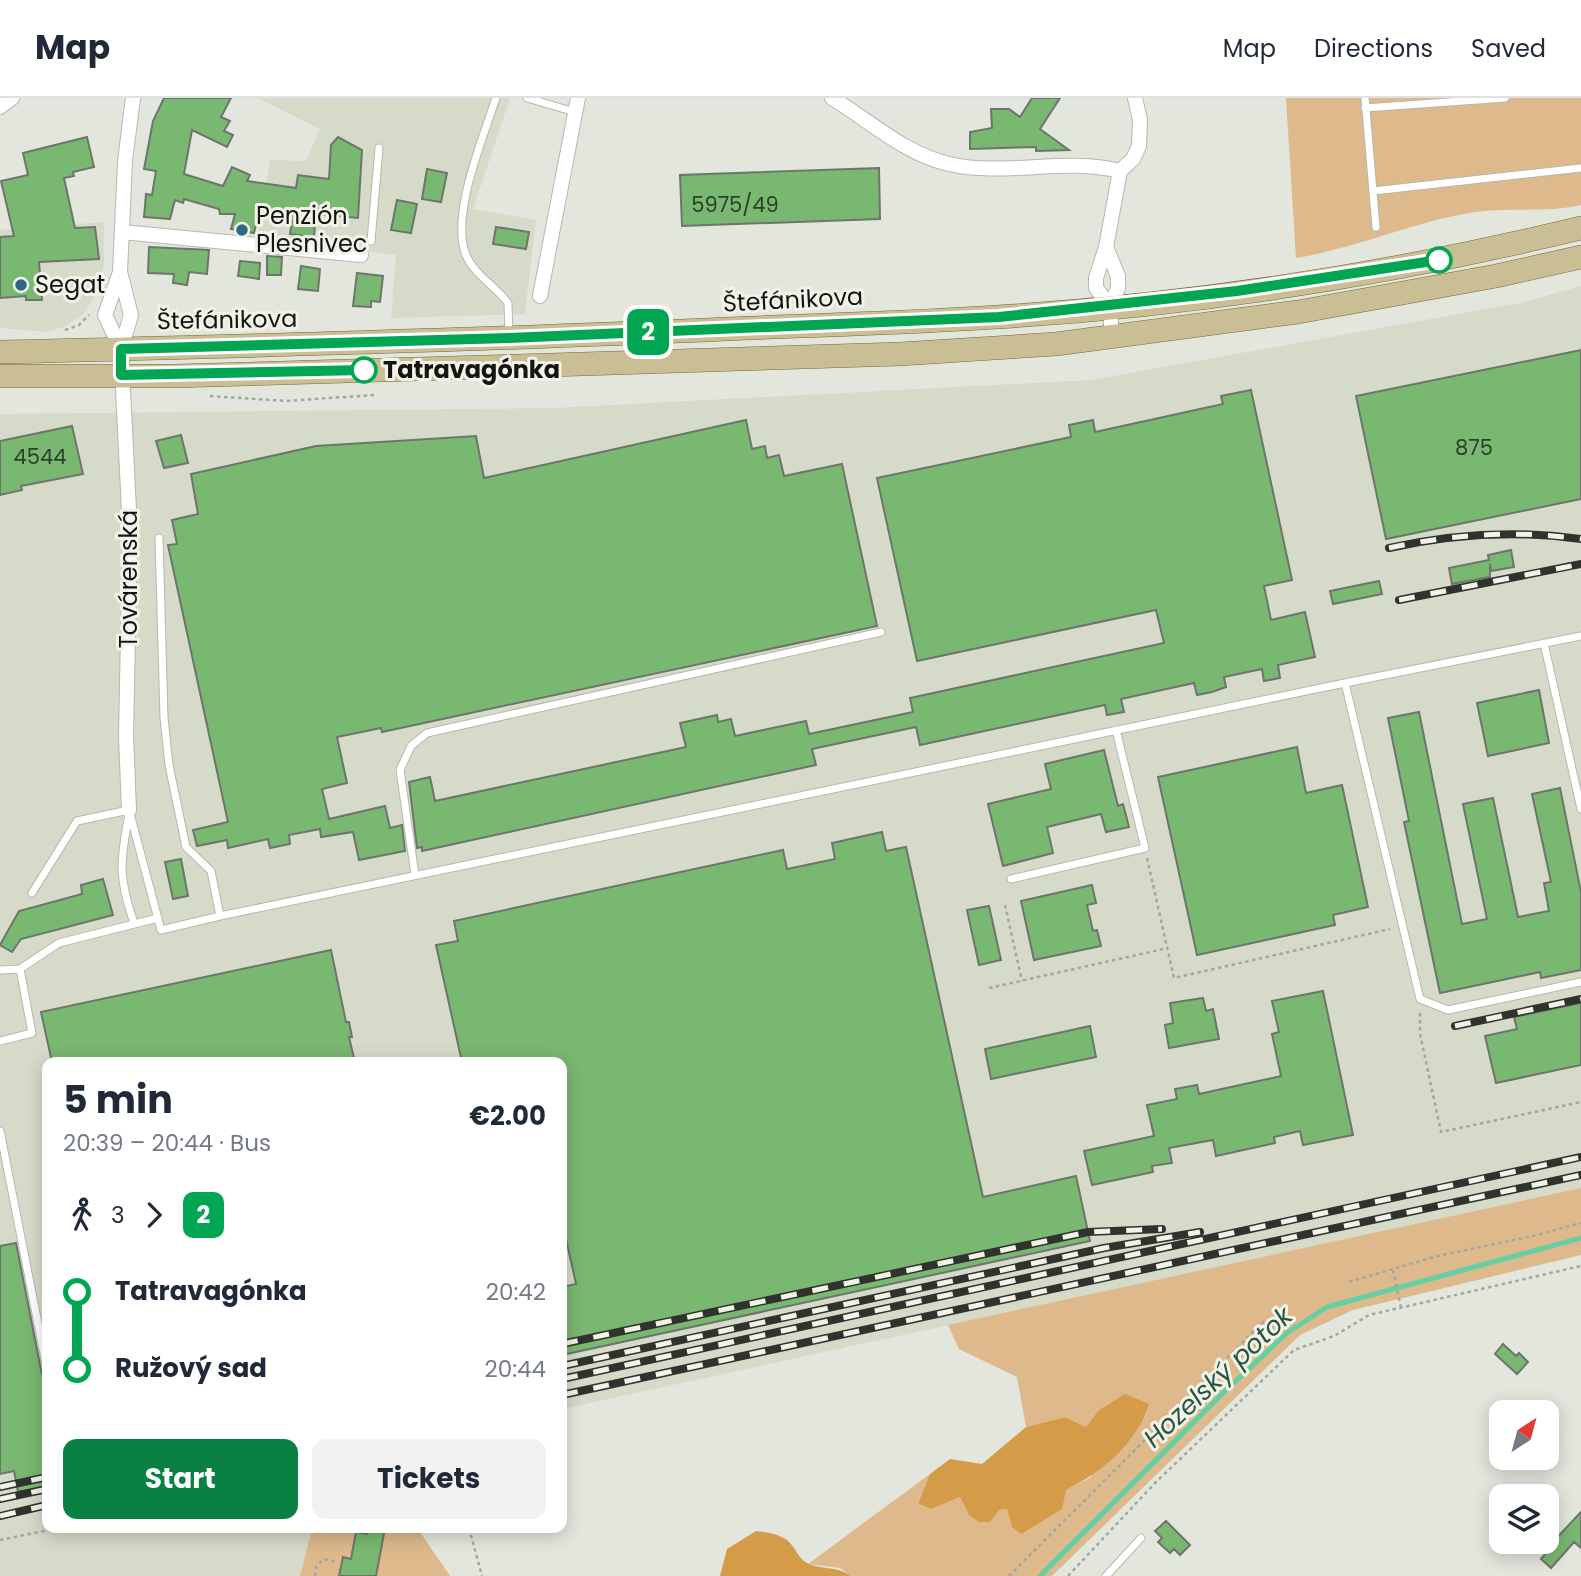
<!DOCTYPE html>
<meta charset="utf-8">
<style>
:root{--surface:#fff;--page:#f2f2f3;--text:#1f2937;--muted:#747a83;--line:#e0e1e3;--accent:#0b8043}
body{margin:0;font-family:Poppins,sans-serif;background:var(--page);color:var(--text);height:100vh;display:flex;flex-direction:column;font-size:26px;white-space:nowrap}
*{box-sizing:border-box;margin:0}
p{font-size:23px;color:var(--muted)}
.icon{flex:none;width:38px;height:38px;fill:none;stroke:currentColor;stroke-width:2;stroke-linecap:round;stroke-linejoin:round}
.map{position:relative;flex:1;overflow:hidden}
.panel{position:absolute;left:42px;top:959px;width:525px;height:476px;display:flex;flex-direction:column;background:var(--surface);border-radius:14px;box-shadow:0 4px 18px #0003}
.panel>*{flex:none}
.badge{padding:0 14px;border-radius:10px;font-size:24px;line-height:46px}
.needle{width:46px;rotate:36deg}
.controls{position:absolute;left:1489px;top:1302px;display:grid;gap:14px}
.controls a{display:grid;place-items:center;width:70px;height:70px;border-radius:14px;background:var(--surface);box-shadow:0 4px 18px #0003;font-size:35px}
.map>.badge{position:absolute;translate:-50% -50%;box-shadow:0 0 0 4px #fff}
.legs{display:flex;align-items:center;gap:10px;height:77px;padding:0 21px;font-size:23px}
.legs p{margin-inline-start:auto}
.summary{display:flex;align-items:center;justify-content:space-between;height:119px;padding:0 21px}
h1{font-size:38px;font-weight:700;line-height:52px}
.cta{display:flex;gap:14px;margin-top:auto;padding:14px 21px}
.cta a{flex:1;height:80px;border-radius:14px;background:var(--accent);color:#fff;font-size:28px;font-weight:700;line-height:80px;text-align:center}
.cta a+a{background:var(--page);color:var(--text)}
ul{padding:0 21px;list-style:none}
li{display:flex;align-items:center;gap:24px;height:77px;font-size:26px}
li i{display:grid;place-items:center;width:10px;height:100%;margin:0 9px;background:currentColor}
li i::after{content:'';width:18px;height:18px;margin:-9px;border:5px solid;border-radius:50%;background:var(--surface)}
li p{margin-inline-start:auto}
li:first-child i{background:linear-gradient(#0000 50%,currentColor 0)}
li:last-child i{background:linear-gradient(currentColor 50%,#0000 0)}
header{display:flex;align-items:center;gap:42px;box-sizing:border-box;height:98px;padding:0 35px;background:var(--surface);border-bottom:2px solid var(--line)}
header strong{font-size:33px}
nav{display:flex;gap:38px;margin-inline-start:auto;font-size:24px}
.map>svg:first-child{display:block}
</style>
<header>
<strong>Map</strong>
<nav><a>Map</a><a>Directions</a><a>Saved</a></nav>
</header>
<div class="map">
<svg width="1581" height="1478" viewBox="0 0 1581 1478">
<rect width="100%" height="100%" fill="#e3e6dc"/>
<path fill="#d6dac9" d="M258,0H510L473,111L536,122L525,216L391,220L396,157L258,140L270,62L306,63L320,31Z
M104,124V166L96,197L83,216L64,229L46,234L0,230V132Z
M1581,188V1090L562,1311V964H47V1430H312L300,1478H0V316L556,310L1091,282L1520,205Z"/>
<path fill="#ddb98b" d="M1286,0H1581V107C1547,115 1509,109 1474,114C1413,124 1357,150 1296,160Z
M1581,1090V1157L1353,1212L1300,1237L1052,1478H851L840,1470L808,1466L930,1376L918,1404L931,1411L960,1399L969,1417L1007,1411L1012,1429L1066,1392L1091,1379L1098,1313L1086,1329L1065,1319L1026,1329L1017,1279L959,1251L948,1227Z
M312,1430H421L420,1434L450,1478H300Z"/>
<path fill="#d49b49" d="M1125,1296L1149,1306C1136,1346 1103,1373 1066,1392L1062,1411L1021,1436L1012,1429L1007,1411L999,1412L990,1424H979L969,1417L960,1399L931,1411L918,1405L930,1376L950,1361L982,1366L1026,1329L1065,1319L1086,1329L1098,1313Z
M756,1433C767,1434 778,1436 787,1442C796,1449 798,1462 809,1466C825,1472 837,1468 851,1478H720L727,1451Z"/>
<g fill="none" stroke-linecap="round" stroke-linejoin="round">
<path stroke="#64cfa2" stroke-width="5" d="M1040,1478L1223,1295L1287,1235L1327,1209L1581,1140"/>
</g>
<path fill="#79b870" stroke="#6e756d" stroke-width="2" d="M164,0H231L221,19L230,23L224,33L233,37L227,49L192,32L184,76L223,88L232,69L250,77L247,83L296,90L298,77L329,81L331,47L338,39L362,52L358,120L316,116L314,138H306L290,136L292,123L258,118L254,135L231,131L235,116H220L219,111L184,101L183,105L175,102L170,121L144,119L146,96L152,97L156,73L144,71L153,23Z
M1032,0H1060L1040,31L1069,52L1036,53V49L970,51V34L992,30L991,11H1009L1020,19Z
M87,39L94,69L73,74L74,78L64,80L75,130L95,129L99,161L39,164L42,202H26V198L0,200V139L14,138L1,83L28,77L23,55Z
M879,70L880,121L682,128L680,77Z
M427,71L447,75L441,104L422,101Z
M397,102L417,106L411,135L391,132Z
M496,129L529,134L526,151L493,146Z
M149,149L209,152L207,176L189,174L187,187L173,185L174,176L148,175Z
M267,158L282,159L281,177H267Z
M240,163L260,165L259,181L238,178Z
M301,168L320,171L318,193L298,191Z
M357,175L383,178L380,204L371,203V209L353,208Z
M1581,252V401L1386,441L1356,298Z
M1251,292L1292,482L1264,488L1271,522L1305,514L1315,559L1278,567L1280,580L1264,583L1262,571L1224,579L1226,589L1212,594L1197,597L1194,585L1121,601L1124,614L1107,617L1105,607L920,647L916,629L812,651L816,667L422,753V749L417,750L409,684L430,679L435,703L686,649L680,625L717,617L718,624L731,621L735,638L806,623L809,636L913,614L910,600L1164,545L1156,512L917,563L877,380L1071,339L1069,327L1093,322L1095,334L1223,306L1221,298Z
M746,322L752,351L765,348L767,360L779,357L784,378L842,366L877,528L382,634L381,630L337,639L347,685L322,691L329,721L385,708L390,730L402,727L405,753L359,762L353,734L321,739L320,731L289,737L290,746L270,750L268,741L228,750L227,742L197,748L193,732L228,724L168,447L177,446L172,422L198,416L191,376L316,348L476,338L484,380Z
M72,328L83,376L21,388L22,392L0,397V343Z
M181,337L188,365L164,370L156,343Z
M1511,452L1514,469L1491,473L1490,466V479L1452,486L1449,470L1489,462L1488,457Z
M1379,483L1382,496L1333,506L1330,493Z
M1539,592L1549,645L1488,658L1477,605Z
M1419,614L1462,826L1487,821L1463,706L1493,700L1518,819L1549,813L1544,785L1551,784L1532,696L1560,690L1581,794V872L1541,880L1540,874L1440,895L1404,724L1409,723L1388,620Z
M1297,649L1306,695L1342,687L1368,809L1333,817L1335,827L1197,857L1158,679Z
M1104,652L1118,708L1123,706L1129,729L1106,734L1101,716L1047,729L1053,755L1003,768L988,706L1051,691L1045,666Z
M882,734L886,753L906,749L983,1099L1076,1078L1090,1143L562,1257V1189L576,1186L562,1123V964H462L436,847L458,843L454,823L783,752L787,771L835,761L832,745Z
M181,761L188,798L173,801L165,764Z
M103,781L113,817L21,841L12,854L0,847L19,813L82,796L81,787Z
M1092,787L1096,805L1087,807L1093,833L1097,832L1101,848L1034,862L1021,803Z
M989,808L1001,862L979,867L967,812Z
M331,852L346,924H349L352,939H349L355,964H52L41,914Z
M1323,893L1353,1037L1303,1047L1300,1033L1274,1039L1275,1045L1216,1058L1213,1042L1169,1050L1172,1065L1152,1068L1153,1074L1092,1087L1084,1053L1154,1038L1147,1007L1177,1001L1175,991L1197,987L1199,996L1281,978L1272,936L1279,934L1272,903Z
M1203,900L1206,913L1213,911L1219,941L1169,950L1165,927L1173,925L1170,905Z
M1581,905V967L1496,985L1485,938L1517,931L1514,919Z
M1090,928L1096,959L991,981L985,951Z
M16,1145L41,1272L47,1291V1388L18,1394L14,1373L0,1376V1148Z
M1503,1246L1516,1258L1519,1255L1528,1264L1517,1276L1495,1256Z
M1581,1414V1450L1574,1444L1551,1470L1541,1461L1552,1448L1550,1447Z
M1166,1423L1190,1447L1180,1457L1174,1451L1170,1455L1158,1444L1162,1440L1155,1433Z
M368,1430H385L376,1478H339L343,1459L351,1461L356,1434L367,1436Z"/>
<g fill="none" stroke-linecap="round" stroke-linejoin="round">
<defs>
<path id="service" d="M496,0C483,40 450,118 466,157C474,177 496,188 508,205L509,236
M527,0L575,14
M1365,0L1376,129
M1365,10L1505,0
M1373,93L1581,70
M371,143L379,50
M159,440L164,620L169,667L186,749L211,773L220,818
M1581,538L1345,585L1420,901L1448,912L1581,884
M1544,545L1581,711
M129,712L161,832L220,818L1345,585
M129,716C120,763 118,779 134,825
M415,777L400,672L411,648L427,635L881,534
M1011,781L1145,750L1116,632
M32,795L77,723L129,712
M0,872L20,871L59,845L158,820
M0,943L32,935L20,871
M0,1033L47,1271
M1106,1478L1141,1440"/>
<path id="minor" d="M832,0C870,23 905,56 949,66C1005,79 1063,59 1120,73
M0,9L12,0
M122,134L361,157
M1106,149L1118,178V190L1110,209L1112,241
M120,174L131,217L121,251L130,433L126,638L129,712
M540,198L578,0
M1110,209L1096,190V180L1106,149L1120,73L1133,61L1139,48L1140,22L1135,0
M121,251L105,217L120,174L125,63L133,0"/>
<path id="primary" d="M0,254C242,248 484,242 726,231C817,227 907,225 997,219C1193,207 1391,176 1581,130
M0,278H175L551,267L900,256L1056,246L1298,214L1496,178L1581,159"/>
</defs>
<use href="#service" stroke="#b6b9af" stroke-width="9"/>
<use href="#minor" stroke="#b6b9af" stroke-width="16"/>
<use href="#primary" stroke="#736838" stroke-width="24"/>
<path stroke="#a4a79f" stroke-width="2.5" stroke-dasharray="3.5 3.5" stroke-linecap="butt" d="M65,232L79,227L89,217
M210,298L286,303L374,297
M1147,760L1174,880L1390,831
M1005,807L1022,883
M989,890L1168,850
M1420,915V936L1441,1034L1581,1004
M1393,1172L1401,1210
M1349,1184L1437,1158L1533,1138L1581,1125
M469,1430L482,1478
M0,1442L59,1430
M315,1478L316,1469L323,1461L337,1464
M1009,1478L1265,1222
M1068,1478L1155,1385L1294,1252L1334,1238L1369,1217L1581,1168"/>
<use href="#service" stroke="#fff" stroke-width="7"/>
<use href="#minor" stroke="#fff" stroke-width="14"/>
<use href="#primary" stroke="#cabf94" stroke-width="23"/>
<defs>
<path id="rail" d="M1389,450C1452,436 1516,432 1581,441
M1399,502L1581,466
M1455,928L1581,901
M562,1246L1088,1134L1162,1131
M562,1268L1104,1150L1200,1134
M562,1281L1581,1059
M562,1297L1581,1077
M0,1389L47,1379
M0,1401L47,1391
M0,1418L47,1407"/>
</defs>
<use href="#rail" stroke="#30322e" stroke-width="8"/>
<use href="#rail" stroke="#f1f3e9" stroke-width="5" stroke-dasharray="16" stroke-linecap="butt"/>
</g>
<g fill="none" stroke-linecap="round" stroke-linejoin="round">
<defs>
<path id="line-1" d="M364,272L121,277V251L509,240L999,219L1237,193L1439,162"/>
</defs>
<use href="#line-1" stroke="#fff" stroke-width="16"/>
<use href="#line-1" stroke="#00a651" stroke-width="10"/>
</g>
<g fill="#306782" stroke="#f1f3e9" stroke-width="2.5">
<circle cx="242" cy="132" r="7"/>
<circle cx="21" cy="187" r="7"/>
</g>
<g fill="#fff" stroke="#00a651" stroke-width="3.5">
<circle cx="1439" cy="162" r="12"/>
<circle cx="364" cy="272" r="12"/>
</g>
<g text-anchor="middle" stroke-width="6" stroke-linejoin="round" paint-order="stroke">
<g font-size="21" fill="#2d3e2a">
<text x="735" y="114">5975/49</text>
<text x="1474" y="357">875</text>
<text x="40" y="366">4544</text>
</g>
<g font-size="24" fill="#141512" stroke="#f1f3e9" text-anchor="start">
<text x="256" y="126">Penzión<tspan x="256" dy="28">Plesnivec</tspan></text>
<text x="35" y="195">Segat</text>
</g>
<g font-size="24" fill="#141512" stroke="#f1f3e9">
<text transform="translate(793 202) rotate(-3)" y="8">Štefánikova</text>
<text transform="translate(227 222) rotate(-1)" y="8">Štefánikova</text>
<text transform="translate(129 481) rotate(-90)" y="8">Továrenská</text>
</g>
<g font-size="24" font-weight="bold" fill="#141512" stroke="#f1f3e9" text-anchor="start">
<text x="383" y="280">Tatravagónka</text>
</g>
<g font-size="26" font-style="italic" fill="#275441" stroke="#f1f3e9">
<text transform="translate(1218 1279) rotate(-43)" y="9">Hozelský potok</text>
</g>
</g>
</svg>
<div class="controls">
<a><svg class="needle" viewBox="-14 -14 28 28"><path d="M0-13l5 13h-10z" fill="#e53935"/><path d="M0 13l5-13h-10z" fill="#747a83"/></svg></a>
<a><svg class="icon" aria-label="layers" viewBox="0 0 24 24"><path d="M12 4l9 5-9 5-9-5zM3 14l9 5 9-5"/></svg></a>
</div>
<b class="badge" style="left:648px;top:234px;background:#00a651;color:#fff">2</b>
<section class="panel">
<div class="summary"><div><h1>5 min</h1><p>20:39 – 20:44 · Bus</p></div><b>€2.00</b></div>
<div class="legs"><svg class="icon" aria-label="walk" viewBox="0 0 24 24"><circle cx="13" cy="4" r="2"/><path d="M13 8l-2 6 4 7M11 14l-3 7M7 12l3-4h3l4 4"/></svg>3<svg class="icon" aria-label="forward" viewBox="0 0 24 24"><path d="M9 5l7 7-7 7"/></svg><b class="badge" style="background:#00a651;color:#fff">2</b></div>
<ul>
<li><i style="color:#00a651"></i><b>Tatravagónka</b><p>20:42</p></li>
<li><i style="color:#00a651"></i><b>Ružový sad</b><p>20:44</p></li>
</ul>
<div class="cta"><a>Start</a><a>Tickets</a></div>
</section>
</div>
